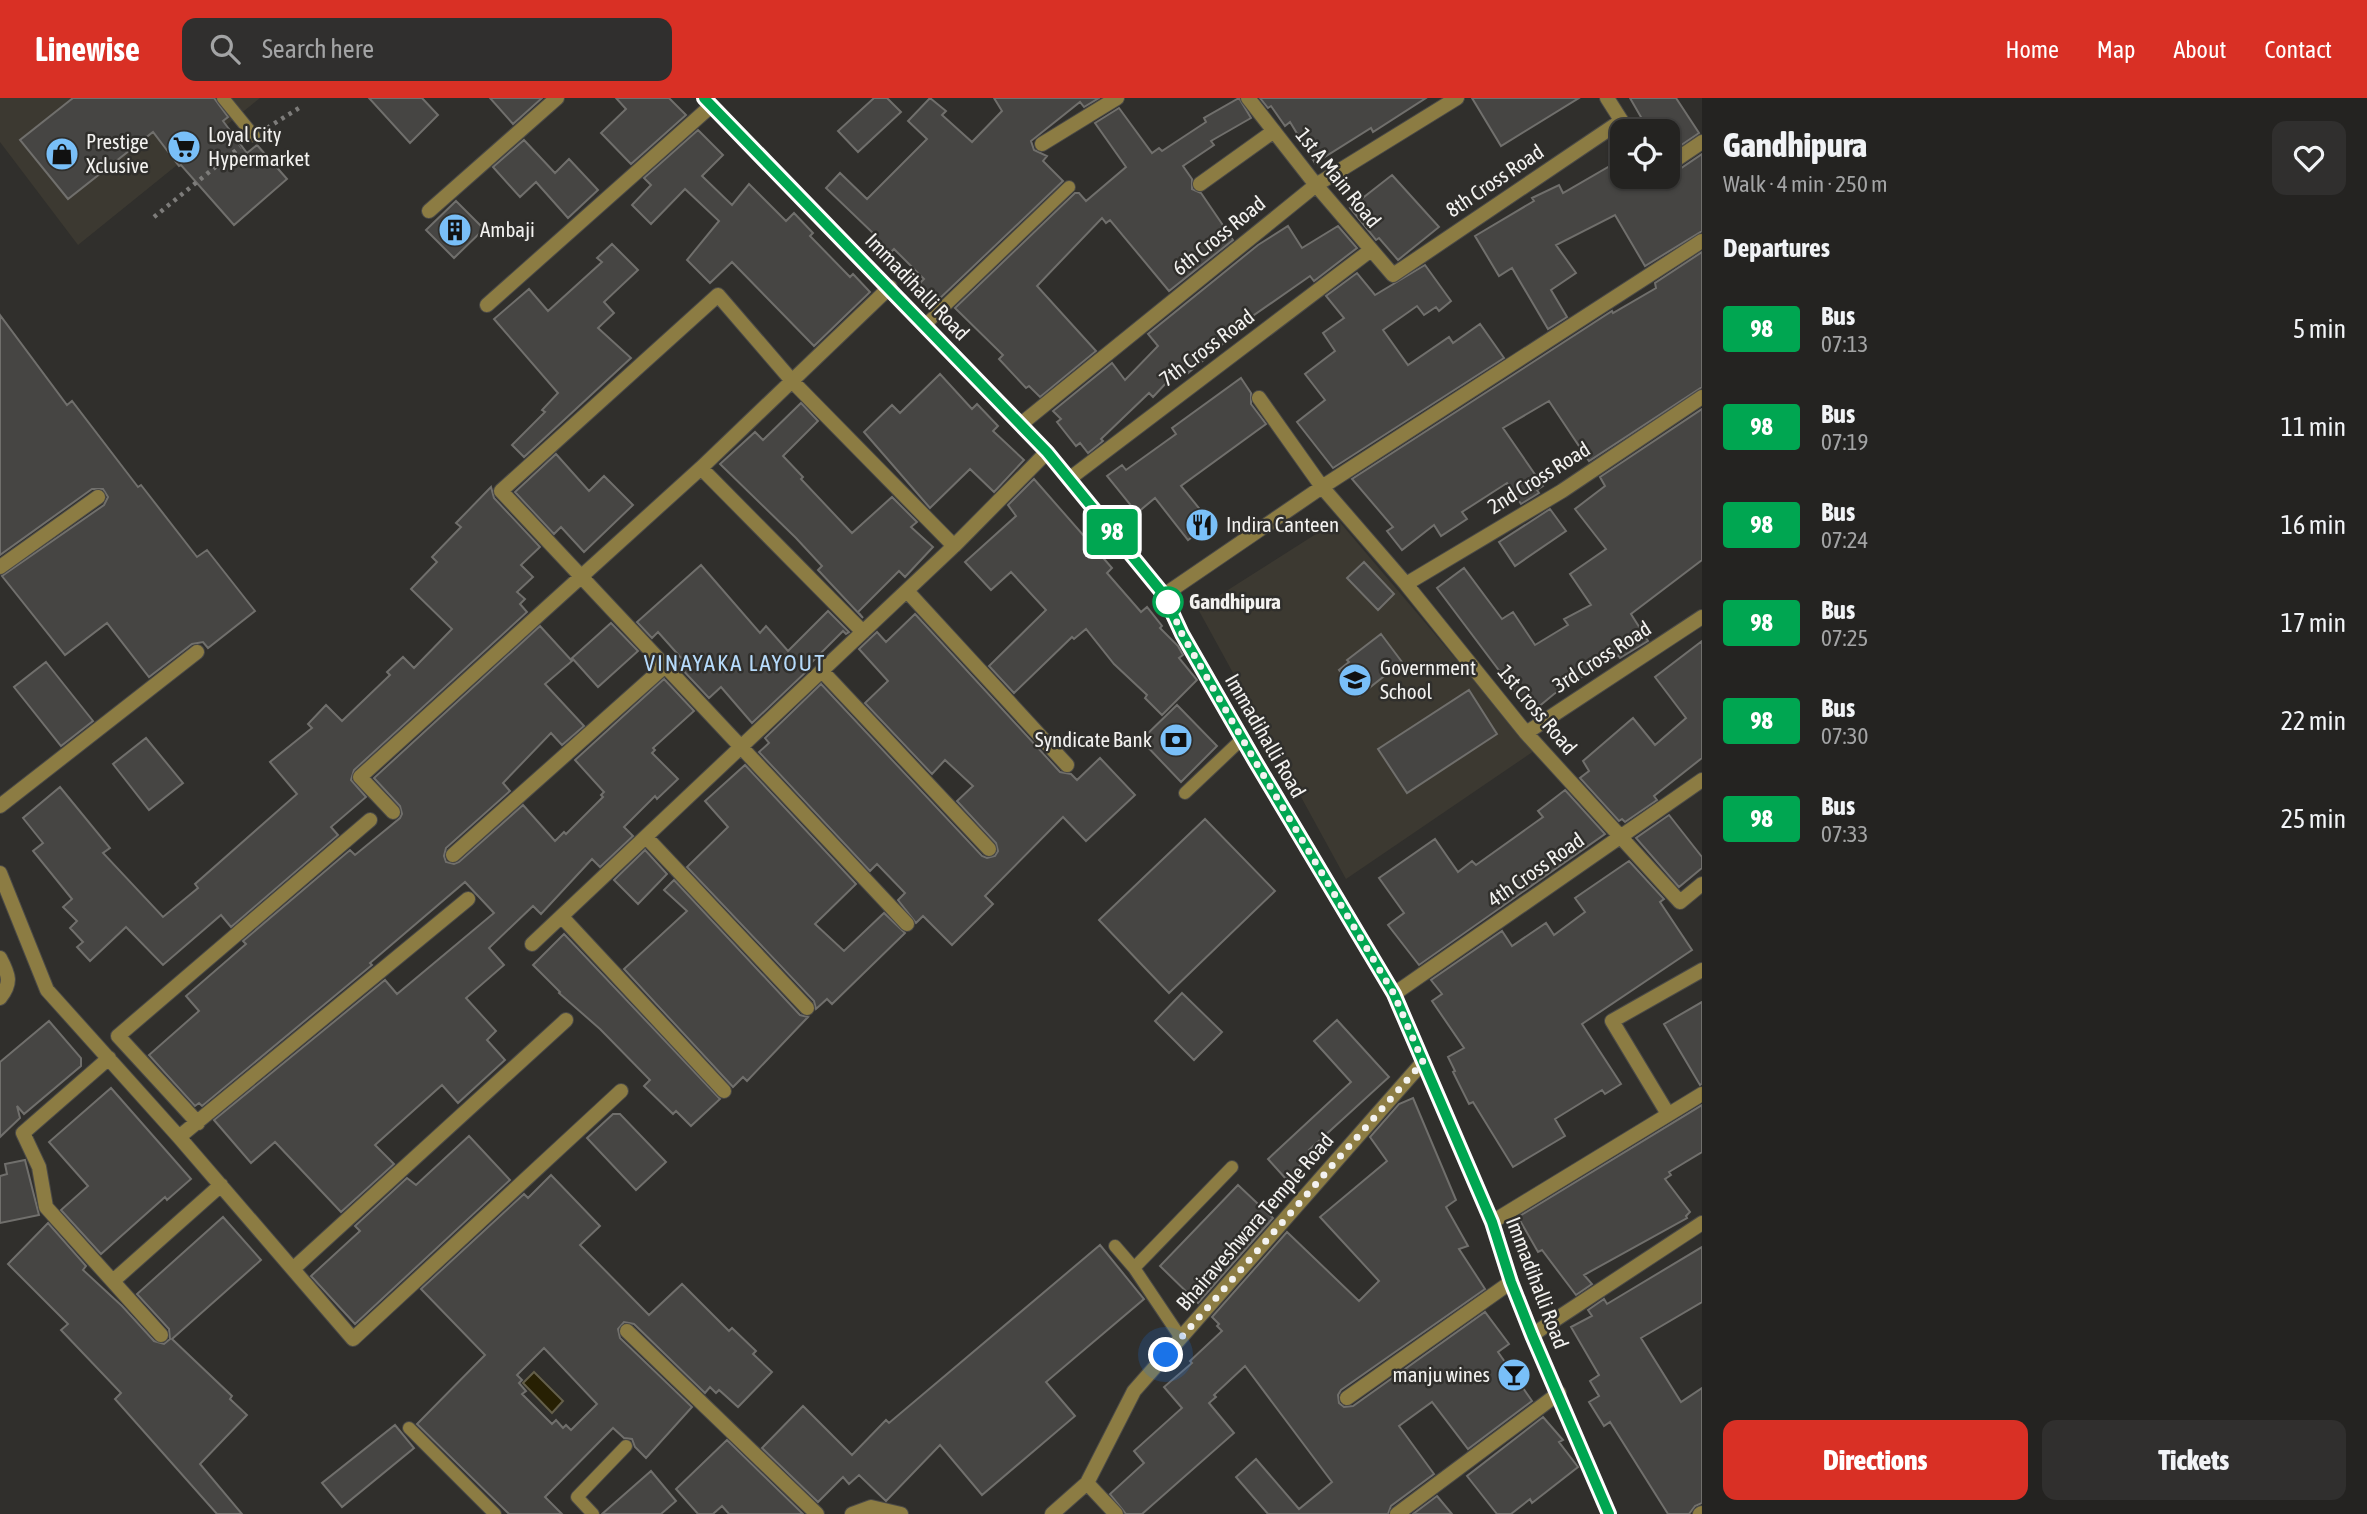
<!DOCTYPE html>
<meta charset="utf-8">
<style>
:root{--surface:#242321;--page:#302f2e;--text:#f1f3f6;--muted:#a3a4a5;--line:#41403f;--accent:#d93025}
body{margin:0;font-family:"Asap Condensed",sans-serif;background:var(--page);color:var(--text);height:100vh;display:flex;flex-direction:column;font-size:26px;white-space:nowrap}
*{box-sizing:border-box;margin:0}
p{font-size:23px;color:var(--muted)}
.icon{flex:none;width:38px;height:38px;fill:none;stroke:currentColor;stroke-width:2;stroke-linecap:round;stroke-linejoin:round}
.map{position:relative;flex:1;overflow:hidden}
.sheet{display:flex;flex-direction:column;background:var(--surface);width:665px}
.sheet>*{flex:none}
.badge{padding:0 14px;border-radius:5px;font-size:24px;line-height:46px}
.controls{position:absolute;left:1610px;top:21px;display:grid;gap:14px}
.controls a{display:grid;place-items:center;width:70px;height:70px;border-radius:14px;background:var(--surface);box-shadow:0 2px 5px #0004,0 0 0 2px var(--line);font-size:35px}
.you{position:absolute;width:35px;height:35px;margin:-18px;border:5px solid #fff;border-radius:50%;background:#1a73e8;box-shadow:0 0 0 10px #1a73e833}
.map>.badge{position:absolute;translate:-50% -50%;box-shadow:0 0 0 4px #fff}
h2{padding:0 21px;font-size:26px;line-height:63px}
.round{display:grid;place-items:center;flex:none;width:74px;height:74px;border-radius:14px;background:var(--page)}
.head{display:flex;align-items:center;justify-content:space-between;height:119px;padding:0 21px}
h1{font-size:33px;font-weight:800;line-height:52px}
.button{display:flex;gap:14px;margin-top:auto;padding:14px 21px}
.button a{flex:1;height:80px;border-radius:14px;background:var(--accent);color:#fff;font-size:28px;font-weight:800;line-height:80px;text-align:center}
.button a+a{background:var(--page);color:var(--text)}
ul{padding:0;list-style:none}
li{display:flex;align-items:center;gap:21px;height:98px;padding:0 21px}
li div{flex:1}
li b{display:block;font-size:26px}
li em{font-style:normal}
li .badge{min-width:77px;font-weight:700;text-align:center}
header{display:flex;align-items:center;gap:42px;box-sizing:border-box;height:98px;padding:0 35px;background:var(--accent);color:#fff}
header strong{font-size:33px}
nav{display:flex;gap:38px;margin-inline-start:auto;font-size:24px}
.search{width:490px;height:63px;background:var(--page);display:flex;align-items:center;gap:18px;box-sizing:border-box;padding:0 24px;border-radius:14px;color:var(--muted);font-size:26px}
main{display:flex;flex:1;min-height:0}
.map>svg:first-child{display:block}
</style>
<header>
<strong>Linewise</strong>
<div class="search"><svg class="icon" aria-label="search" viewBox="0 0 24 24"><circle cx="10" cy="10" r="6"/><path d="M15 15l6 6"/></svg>Search here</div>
<nav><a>Home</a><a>Map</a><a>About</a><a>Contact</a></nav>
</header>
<main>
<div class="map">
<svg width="1702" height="1416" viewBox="0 0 1702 1416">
<rect width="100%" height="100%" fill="#302f2c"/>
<path fill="#3c3931" d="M0,0H260L78,147L0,44Z
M1338,422L1534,653L1346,781L1198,511Z"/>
<path fill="#272003" stroke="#645f4a" stroke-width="2" d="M534,1274L563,1303L552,1315L523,1285Z"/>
<path fill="#464543" stroke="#706f6c" stroke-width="2" fill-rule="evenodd" d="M73,0H214L228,19L223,23L247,55L257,47L287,81L234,127L181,67L179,68L153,34L68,101L20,42Z
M369,0H422L438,17L410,45Z
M490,0H542L513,26Z
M616,0H669L686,17L631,66L601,35L626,11Z
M874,0H887L901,14L858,54L838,33Z
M930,0L946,13L942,17L972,44L1002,13L994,0H1099L1084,9L1080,4L1031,43L1034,52L1047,58L1043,63L1063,83L937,203L919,186L924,181L894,151L890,155L873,139L875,137L826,90L840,75L867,101L927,41L908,23Z
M1239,0L1251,20L1211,43L1214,47L1183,68L1192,81V91L1201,95L1233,142L1169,193L1110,122L1106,125L1102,120L1037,188L1096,253L1040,299L1029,288L1026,290L999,261L1003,257L955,210L1075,95H1079L1086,103L1126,69L1095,25L1119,10L1152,55L1159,50L1162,53L1206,24L1204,20Z
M1260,0H1426L1373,34L1371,30L1315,65L1290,24L1285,28L1271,8L1268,10Z
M1472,0H1579L1501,48Z
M1630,0H1676L1699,35L1668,56V33H1649Z
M698,32L723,57L702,78L732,107L749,86L786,123L794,115L813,135L810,138L850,179L853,176L870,194L814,248L732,164L710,185L687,162L719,123L685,91L651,126L632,107L651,87L644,80Z
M524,42L555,75L569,61L598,92L568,120L536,84L520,99L493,69Z
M1702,56V133L1645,168L1615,117L1556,147L1576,175L1551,192L1567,219L1548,231L1512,170L1499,178L1475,138L1534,103L1532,100L1559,87L1563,95L1622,61V79H1668Z
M1392,77L1439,129L1398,162L1379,140L1376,142L1350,110Z
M456,103L484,131L454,160L426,132Z
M1288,128L1302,150L1338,128L1357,150L1314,183L1310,178L1247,222L1249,224L1188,275L1182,268L1153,299L1149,295L1101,341L1103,343L1088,355L1080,345L1076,348L1057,324L1061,321L1053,313L1112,265L1125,282L1158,248L1148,236L1258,147Z
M612,146L638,172L604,204L614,215L598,230L631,260L524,359L512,347L545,314L542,312L558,295L494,221L529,191L548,213L602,164L597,160Z
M1702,154V289L1589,363L1549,303L1503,330L1543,388L1537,392L1539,395L1521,406L1507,385L1462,414L1467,421L1441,438L1434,427L1402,452L1387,433L1393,429L1352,381L1612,213L1613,215L1656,190L1655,185Z
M1425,167L1451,203L1439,213L1436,209L1424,217L1417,208L1383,232L1408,267L1449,239L1453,245L1480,226L1504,260L1333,370L1297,324L1325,302L1305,276L1335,253L1323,235L1344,220L1326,198L1357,175L1375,197Z
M0,217L67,307L72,303L138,389L141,387L197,459L207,452L255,513L208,550L203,544L192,546L149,579L107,525L65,557L2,478L104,407L108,399L103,391H92L0,457Z
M940,276L972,311L977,306L998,328L993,333L1024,362L994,394L970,371L930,410L864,334L892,307L900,315Z
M1241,280L1251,295V306L1266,326L1181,388L1211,425L1188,442L1155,400L1137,415L1107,378L1122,367L1126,372L1176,336L1172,330Z
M801,305L818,323L783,358L803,379L801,381L852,435L892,399L917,424L911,429L933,449L905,479L899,473L858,514L863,520L818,472L822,468L796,440L720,366L755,334L763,342Z
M1702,311V462L1631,516L1648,543L1620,560L1618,557L1554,596L1531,615L1437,490L1464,470L1502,521L1513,514L1535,547L1568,527L1564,521L1591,507L1570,476L1606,451L1575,411L1605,388L1600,379Z
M556,356L589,393L604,378L633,407L584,454L561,429L554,436L515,394Z
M1034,381L1112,470L1107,475L1141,514L1147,509L1162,528L1160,530L1178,548L1183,557L1179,560L1197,582L1162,617L1145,600L1147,597L1114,566L1086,531L1074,541L1072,539L1014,595L989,568L1046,512L1011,474L991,492L965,464L1016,418L1008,407Z
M491,389L494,400L540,449L521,467L533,479L517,494L525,501L520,506L527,514L354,672L351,682L366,699L331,729L338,737L231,829L221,817L163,867L126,829L90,863L77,849L83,844L70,830L77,823L63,809L72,801L33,753L43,745L23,720L60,689L110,750L103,755L163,819L198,790L195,786L297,696L270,664L312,630L308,626L326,607L342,623L390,577L387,574L403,559L414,570L452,531L411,491L437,464L432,459L461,429L456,425Z
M1550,411L1566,433L1515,468L1499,444Z
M1364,464L1394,496L1378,512L1347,480Z
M701,467L760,535L766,528L788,553L828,513L849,534L846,536L843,533L807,569L809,571L752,625L721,589L709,600L678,567L683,562L658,534L652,540L637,524Z
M915,516L1060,674L1071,676L1077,682L1100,660L1135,697L1086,743L1063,719L985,798L993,806L952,847L923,818L916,825L898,802L905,795L877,766L870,773L759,654L769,645L765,640L821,586L982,758L987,760L995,758L998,753L996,745L957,703L973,688L945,662L932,676L865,605L888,583L859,551L877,534L886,544Z
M611,525L638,553L598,589L572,560Z
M540,528L572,563L545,586L584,628L562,647L551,635L503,685L510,693L446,750L444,758L446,764L454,766L459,764L523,707L555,743L564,734L566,736L603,699L601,697L604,694L575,662L664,581L694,613L653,650L655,652L652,655L678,681L657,701L655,698L624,729L633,738L600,769L592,761L541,816L533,808L489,850L504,867L466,900L496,933L487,942L505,962L458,1005L442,987L375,1047L394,1066L341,1114L275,1044L251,1065L214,1022L385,882L397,896L494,815L465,784L370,865L372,867L202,1008L199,1005L195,1008L149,957L199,913L186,898L246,846L243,843L350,752L355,757L400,720L402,716L400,708L374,680Z
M1381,536L1402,564L1359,598L1339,572L1349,564L1347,562Z
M1702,543V660L1654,698L1657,702L1625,724L1622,721L1619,723L1580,680L1589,673L1583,663L1633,620L1655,647L1686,620L1655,579Z
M46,564L93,623L61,648L14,589Z
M1469,592L1497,636L1407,695L1378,651Z
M1177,607L1217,648L1181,684L1141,642Z
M146,640L183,685L149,712L113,666Z
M745,667L856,786L815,826L844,853L884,815L905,835L832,906L827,901L816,911L814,903L687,769L728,729L705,703Z
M1565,692L1605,736L1419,867L1388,827L1404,815L1379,780L1435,741L1458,774L1472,763L1476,767L1543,719L1538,713Z
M1669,717L1702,759V770L1679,789L1636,740Z
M1205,721L1275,793L1169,895L1099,822Z
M645,752L667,776L638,806L614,782Z
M1629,763L1664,801L1660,804L1692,852L1582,926L1621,986L1605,996L1602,992L1555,1021L1565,1038L1513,1069L1473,1004L1469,1006L1453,974L1455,973L1448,959L1464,950L1432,903L1442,896L1431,882L1502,833L1512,848L1546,825L1554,837L1585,814L1575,800Z
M674,782L800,917L808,919L747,983L743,979L733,989L624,871L687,813L664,792Z
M564,836L720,1001L691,1028L676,1013L673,1016L644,988L650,982L600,931L559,895L560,894L533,867Z
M1182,895L1222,934L1194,962L1155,923Z
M1702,904V986L1700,987L1664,926Z
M1337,922L1389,979L1309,1052L1312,1057L1286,1081L1268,1061L1351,984L1314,943Z
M49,923L81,960V968L24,1016L17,1008L20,1020L0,1039V964Z
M111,990L191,1081L167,1102L165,1099L101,1156L61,1112L88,1088L49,1044Z
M1413,1000L1456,1102L1446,1109L1468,1148L1459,1151L1485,1191L1341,1292L1338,1297L1339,1305L1344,1309L1353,1308L1485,1214L1509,1246L1498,1254L1532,1303L1468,1351L1432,1304L1399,1328L1434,1376L1391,1408L1388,1416H1268L1236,1379L1256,1361L1299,1411L1332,1384L1245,1268L1214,1297L1216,1299L1209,1305L1234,1335L1142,1416H1126L1110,1396L1144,1365L1134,1353L1182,1310L1164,1289L1192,1265L1190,1263L1222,1233L1217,1228L1219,1226L1212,1219L1287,1134L1359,1203L1379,1183L1320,1119L1387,1063L1370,1039L1399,1006Z
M1702,1007V1054L1669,1074L1671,1077L1665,1081L1690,1114L1686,1118L1687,1120L1584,1177L1592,1186L1576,1197L1542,1152L1538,1154L1518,1119Z
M613,1016H620L666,1064L636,1092L587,1040Z
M469,1038L510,1082L355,1226L311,1178L360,1133L355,1128L407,1080L416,1087Z
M25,1062L39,1117L0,1125V1078L7,1076L5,1066Z
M551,1077L600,1128L580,1147L649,1217L682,1186L729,1233L732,1230L756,1253L753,1256L772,1274L738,1309L719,1292L716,1295L710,1289L705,1295L634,1226L624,1224L618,1231L620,1240L692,1309L646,1360L635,1349L632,1341L624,1340L613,1330L545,1399L562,1416H509L417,1326L485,1257L421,1191L524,1096L528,1100ZM544,1250L597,1306L571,1332L566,1327L563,1330L556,1322L552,1326L522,1296L526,1293L519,1285L522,1282L517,1277Z
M1238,1087L1273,1120L1198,1205L1160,1168Z
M223,1119L261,1162L172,1241L232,1298L230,1301L247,1317L200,1366L242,1416H217L115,1301L121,1295L61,1232L68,1226L8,1166L48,1125L86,1168L83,1172L122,1208L154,1243L164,1246L170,1241L169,1231L137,1196Z
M1100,1147L1144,1201L1046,1284L1075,1318L982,1397L940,1347L886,1403L859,1377L849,1386L843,1379L818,1404L762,1350L803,1308L852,1357L886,1322L889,1325Z
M1702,1149V1204L1641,1240L1681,1304L1702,1290V1405L1695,1408L1689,1416H1668L1610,1324L1604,1328L1589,1304L1599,1298L1590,1283L1599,1277L1571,1229L1592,1218L1588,1212L1604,1201L1607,1206Z
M1543,1319L1563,1342L1559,1344L1578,1369L1532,1405L1530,1401L1511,1416H1497L1467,1378Z
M395,1327L414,1350L342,1409L322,1385Z
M727,1342L803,1416H729L722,1408L713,1416H698L676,1391Z
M651,1373L676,1403L661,1416H602Z
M1437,1398L1452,1416H1413Z"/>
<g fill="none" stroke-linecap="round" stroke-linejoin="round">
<defs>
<path id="lane" d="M223,0L254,38
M925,227L1069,89
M1185,695L1242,641
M1115,1148L1134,1170L1181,1240
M1134,1170L1232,1069
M409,1330L495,1416
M593,1416L577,1399L626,1348"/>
<path id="street" d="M1248,0L1316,87L1393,177L1621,23
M1607,0L1628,33
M1042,46L1117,0
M1668,67L1702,44
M1200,86L1274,33
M429,113L557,0
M487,207L711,8
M1259,300L1322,389L1406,486L1526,635L1680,804L1702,786
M1021,326L1316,87L1457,0
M701,370L863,534
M1069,381L1371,152
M0,469L98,399
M1406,486L1562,393L1702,299
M907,493L1067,667
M1164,497L1322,389L1702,143
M822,573L989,751
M1526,635L1702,519
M0,708L197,554
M393,714L360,679L701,370L890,189
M646,739L807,910
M453,757L665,568
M0,775L47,892L179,1039L353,1241L621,993
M562,819L724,993
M907,826L501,393L718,197L793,284L954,448
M532,846L954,448L1047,354
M0,860C9,877 12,885 0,900
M1394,896L1702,682
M109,960L23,1035L39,1069L46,1109L161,1237
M1668,1016L1612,923L1702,872
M198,1025L118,938L370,722
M179,1039L468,801
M1492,1124L1702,996
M293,1171L566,922
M113,1183L221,1087
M627,1233L817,1416
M1532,1237L1702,1125
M1347,1300L1511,1184
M1087,1385L1116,1416
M852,1416L871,1409L901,1416
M1052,1416L1087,1385L1134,1293L1423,964
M1397,1416L1559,1295
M1700,1416L1702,1415"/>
<path id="secondary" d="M704,0L1047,354L1164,497L1182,536L1255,663L1394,896L1492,1124L1511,1184L1532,1237L1609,1416"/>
</defs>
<use href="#lane" stroke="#4b4a47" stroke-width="14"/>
<use href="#street" stroke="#4b4a47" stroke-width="16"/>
<use href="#secondary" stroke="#4b4a47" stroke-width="16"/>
<path stroke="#7d7c7a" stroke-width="4.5" stroke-dasharray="3.5 5" stroke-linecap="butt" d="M267,30L299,10
M154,119L240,49"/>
<use href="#lane" stroke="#8c7c43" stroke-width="12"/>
<use href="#street" stroke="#8c7c43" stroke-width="14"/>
<use href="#secondary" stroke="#c0a746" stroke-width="14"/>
</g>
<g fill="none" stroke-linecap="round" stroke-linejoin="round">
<defs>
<path id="line" d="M704,0L1047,354L1164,497L1182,536L1255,663L1394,896L1492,1124L1511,1184L1532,1237L1609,1416"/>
</defs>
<use href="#line" stroke="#fff" stroke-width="16"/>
<use href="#line" stroke="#00a651" stroke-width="10"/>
<path stroke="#f3f2f0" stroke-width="7" stroke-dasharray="0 12.6" d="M1166,1257L1423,964L1394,896L1255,663L1182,536L1168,504"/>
</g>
<defs>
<symbol id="supermarket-disc" viewBox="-11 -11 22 22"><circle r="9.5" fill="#79bff8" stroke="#302f2c"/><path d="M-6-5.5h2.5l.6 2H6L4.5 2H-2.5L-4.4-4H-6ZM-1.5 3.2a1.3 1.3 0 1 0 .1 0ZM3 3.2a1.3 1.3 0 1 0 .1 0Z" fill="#111"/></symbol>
<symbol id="shop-disc" viewBox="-11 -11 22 22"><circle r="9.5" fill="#79bff8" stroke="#302f2c"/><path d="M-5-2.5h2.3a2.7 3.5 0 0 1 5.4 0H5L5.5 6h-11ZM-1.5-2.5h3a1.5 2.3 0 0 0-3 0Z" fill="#111"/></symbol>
<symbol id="building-disc" viewBox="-11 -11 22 22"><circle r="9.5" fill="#79bff8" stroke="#302f2c"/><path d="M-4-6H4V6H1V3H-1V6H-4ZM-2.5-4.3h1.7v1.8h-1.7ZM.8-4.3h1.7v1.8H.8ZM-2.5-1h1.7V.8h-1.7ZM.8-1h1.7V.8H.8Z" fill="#111"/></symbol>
<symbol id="restaurant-disc" viewBox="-11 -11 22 22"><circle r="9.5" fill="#79bff8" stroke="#302f2c"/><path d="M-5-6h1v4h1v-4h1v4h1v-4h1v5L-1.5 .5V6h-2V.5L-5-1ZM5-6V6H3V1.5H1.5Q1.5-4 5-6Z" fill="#111"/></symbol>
<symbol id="school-disc" viewBox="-11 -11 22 22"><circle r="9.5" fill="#79bff8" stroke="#302f2c"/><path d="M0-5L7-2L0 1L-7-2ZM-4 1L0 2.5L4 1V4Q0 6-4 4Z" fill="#111"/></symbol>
<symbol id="bank-disc" viewBox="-11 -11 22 22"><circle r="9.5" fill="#79bff8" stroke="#302f2c"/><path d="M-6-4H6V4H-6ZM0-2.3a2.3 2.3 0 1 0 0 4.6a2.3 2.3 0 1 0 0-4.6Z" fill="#111"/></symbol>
<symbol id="bar-disc" viewBox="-11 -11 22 22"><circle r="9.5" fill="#79bff8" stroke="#302f2c"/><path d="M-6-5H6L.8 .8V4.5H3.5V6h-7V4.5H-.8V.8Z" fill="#111"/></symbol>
</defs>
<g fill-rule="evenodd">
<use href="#supermarket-disc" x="165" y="30" width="38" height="38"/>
<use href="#shop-disc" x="43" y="37" width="38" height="38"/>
<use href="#building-disc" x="436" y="113" width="38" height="38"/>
<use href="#restaurant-disc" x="1183" y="408" width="38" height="38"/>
<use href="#school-disc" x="1336" y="563" width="38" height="38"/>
<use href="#bank-disc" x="1157" y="623" width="38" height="38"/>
<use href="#bar-disc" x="1495" y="1258" width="38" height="38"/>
</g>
<circle fill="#fff" stroke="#00a651" stroke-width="3.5" cx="1168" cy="504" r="14"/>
<g text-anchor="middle" stroke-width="5" stroke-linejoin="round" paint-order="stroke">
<g font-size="21" fill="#f3f2f0" stroke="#302f2c" text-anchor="start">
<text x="208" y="44">Loyal City<tspan x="208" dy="24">Hypermarket</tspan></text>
<text x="86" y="51">Prestige<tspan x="86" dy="24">Xclusive</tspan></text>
<text x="480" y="139">Ambaji</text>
<text x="1226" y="434">Indira Canteen</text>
<text x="1380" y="577">Government<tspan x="1380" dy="24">School</tspan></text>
<text x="1152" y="649" text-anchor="end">Syndicate Bank</text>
<text x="1490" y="1284" text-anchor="end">manju wines</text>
</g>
<g font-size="21" fill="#f3f2f0" stroke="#302f2c">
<text transform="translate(1338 80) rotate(51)" y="7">1st A Main Road</text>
<text transform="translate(1495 83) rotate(-34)" y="7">8th Cross Road</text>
<text transform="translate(1219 138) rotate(-39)" y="7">6th Cross Road</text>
<text transform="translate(917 189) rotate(46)" y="7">Immadihalli Road</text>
<text transform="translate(1207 250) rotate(-37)" y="7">7th Cross Road</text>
<text transform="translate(1539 380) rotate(-32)" y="7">2nd Cross Road</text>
<text transform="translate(1602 559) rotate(-33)" y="7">3rd Cross Road</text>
<text transform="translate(1537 612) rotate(50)" y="7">1st Cross Road</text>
<text transform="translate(1265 638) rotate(60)" y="7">Immadihalli Road</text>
<text transform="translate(1536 772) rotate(-35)" y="7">4th Cross Road</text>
<text transform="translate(1255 1124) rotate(-49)" y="7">Bhairaveshwara Temple Road</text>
<text transform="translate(1537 1185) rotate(69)" y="7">Immadihalli Road</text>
</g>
<g font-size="21" font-weight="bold" fill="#f3f2f0" stroke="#302f2c" text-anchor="start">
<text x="1189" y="511">Gandhipura</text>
</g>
<g font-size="23" letter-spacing="2" fill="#b6dbfc" stroke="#302f2c">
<text x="735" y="573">VINAYAKA LAYOUT</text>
</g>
</g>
</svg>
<div class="controls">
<a><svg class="icon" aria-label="locate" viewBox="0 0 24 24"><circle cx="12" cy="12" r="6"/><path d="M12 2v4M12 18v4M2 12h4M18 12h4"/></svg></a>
</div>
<div class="you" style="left:1166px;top:1257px"></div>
<b class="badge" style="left:1112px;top:434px;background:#00a651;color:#fff">98</b>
</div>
<section class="sheet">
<div class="head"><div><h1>Gandhipura</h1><p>Walk · 4 min · 250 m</p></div><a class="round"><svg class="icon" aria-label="heart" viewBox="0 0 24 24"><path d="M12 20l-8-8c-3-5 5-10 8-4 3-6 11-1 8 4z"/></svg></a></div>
<h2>Departures</h2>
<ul>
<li><span class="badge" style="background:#00a651;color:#fff">98</span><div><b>Bus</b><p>07:13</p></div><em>5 min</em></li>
<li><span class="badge" style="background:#00a651;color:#fff">98</span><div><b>Bus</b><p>07:19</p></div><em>11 min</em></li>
<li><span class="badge" style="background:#00a651;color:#fff">98</span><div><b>Bus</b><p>07:24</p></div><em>16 min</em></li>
<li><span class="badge" style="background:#00a651;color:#fff">98</span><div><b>Bus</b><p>07:25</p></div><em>17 min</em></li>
<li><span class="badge" style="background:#00a651;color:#fff">98</span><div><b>Bus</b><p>07:30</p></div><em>22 min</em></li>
<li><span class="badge" style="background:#00a651;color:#fff">98</span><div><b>Bus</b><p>07:33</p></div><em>25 min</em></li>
</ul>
<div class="button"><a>Directions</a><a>Tickets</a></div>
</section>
</main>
